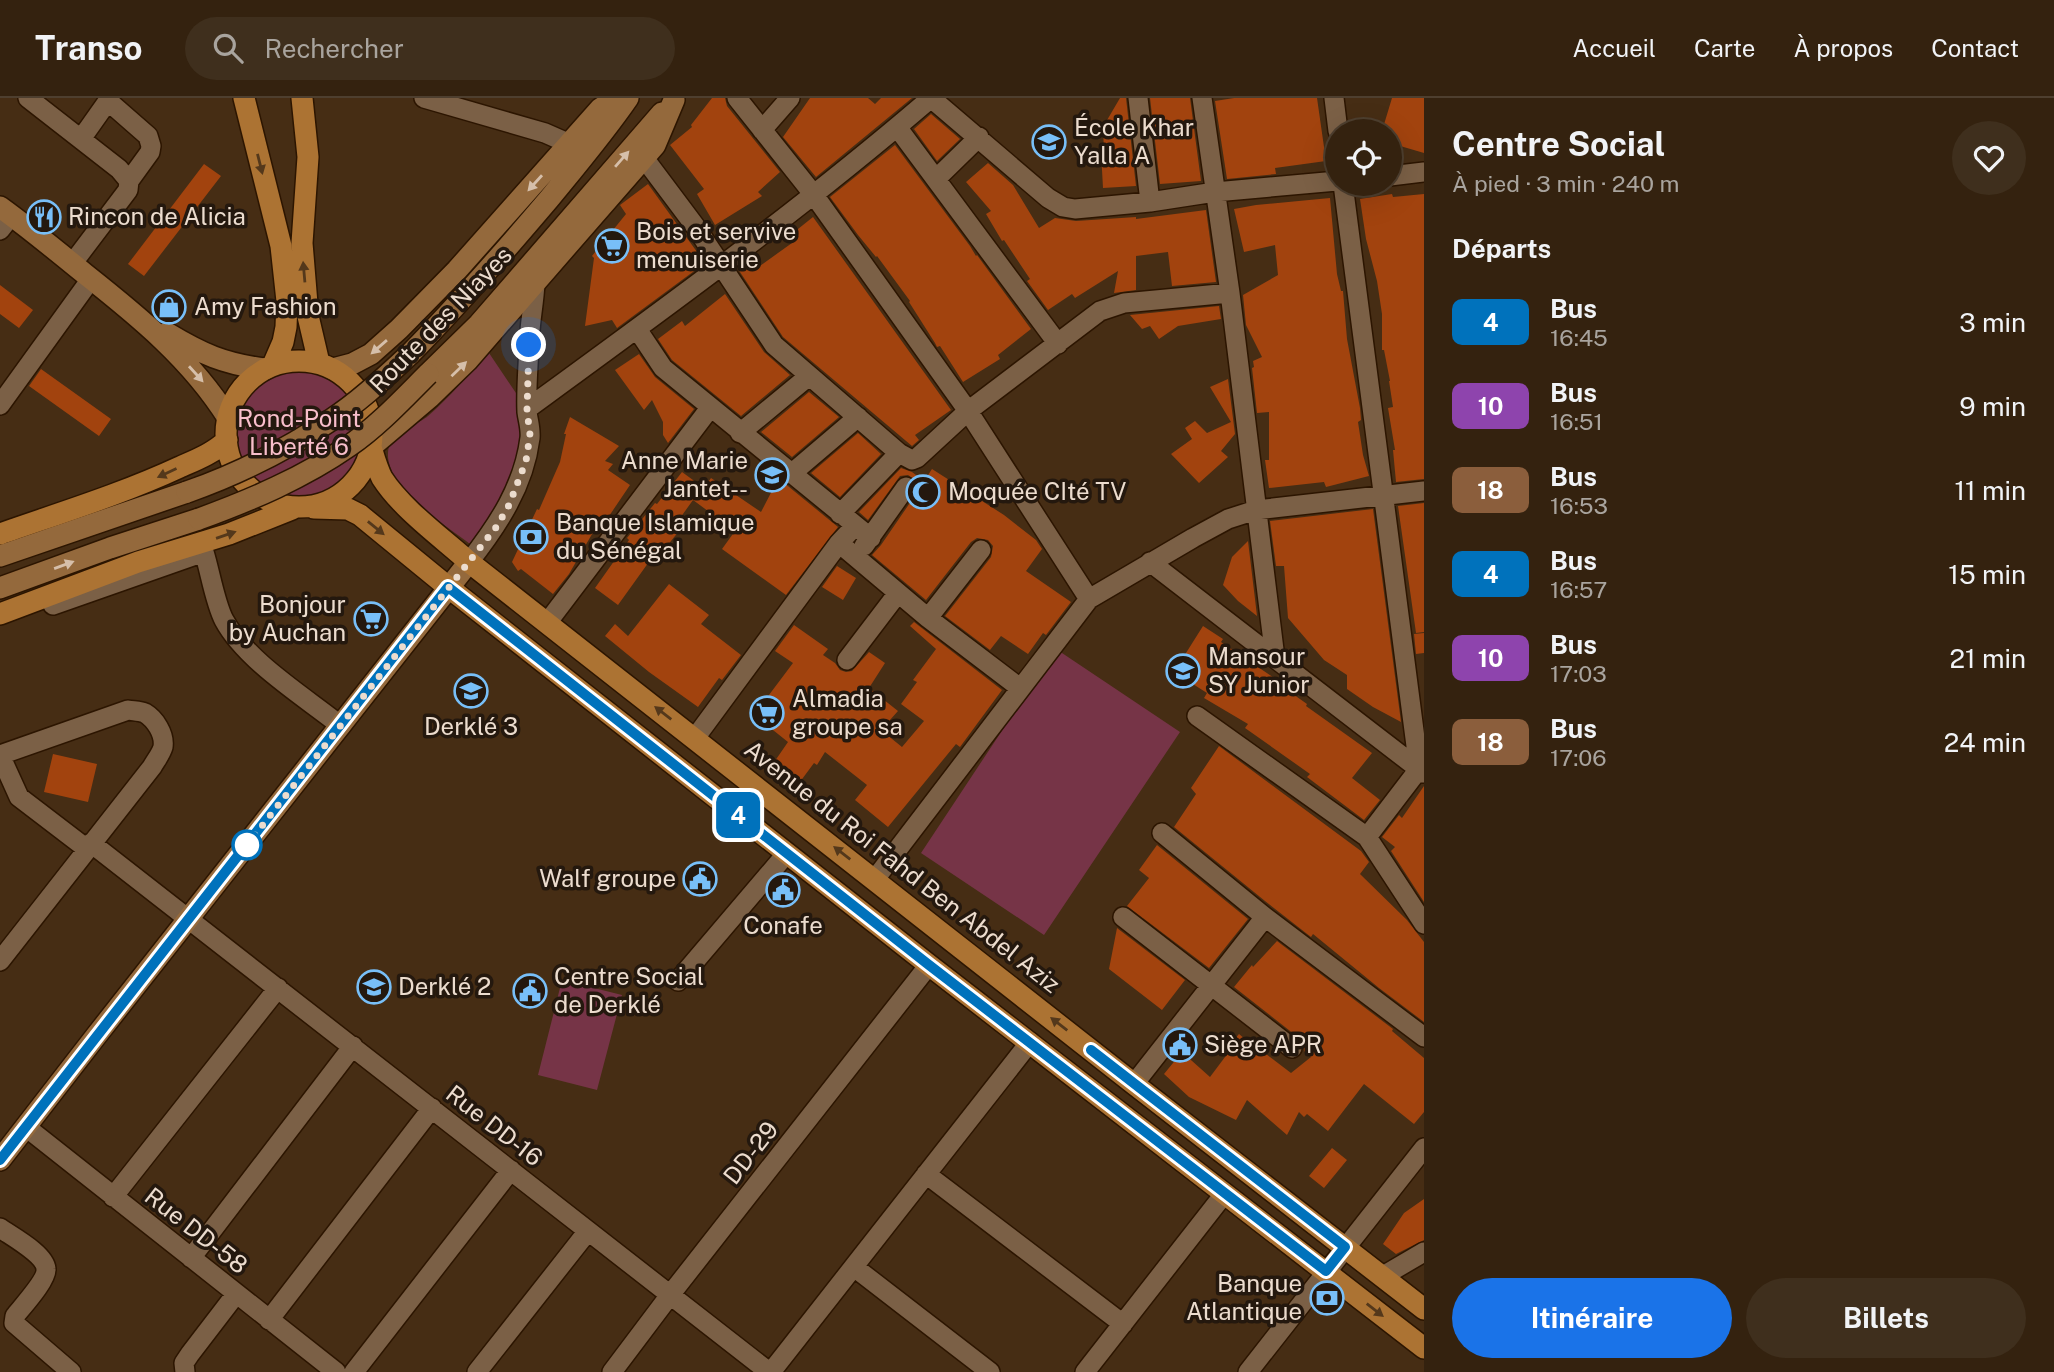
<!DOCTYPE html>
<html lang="fr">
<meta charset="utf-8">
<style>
:root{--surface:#34220f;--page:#3f2f1d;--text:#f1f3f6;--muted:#a9a49e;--line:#4e3f2f;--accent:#1a73e8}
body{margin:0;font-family:"Public Sans",sans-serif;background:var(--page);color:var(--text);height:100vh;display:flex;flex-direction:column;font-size:26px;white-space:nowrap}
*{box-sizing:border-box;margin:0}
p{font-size:23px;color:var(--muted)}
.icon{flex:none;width:38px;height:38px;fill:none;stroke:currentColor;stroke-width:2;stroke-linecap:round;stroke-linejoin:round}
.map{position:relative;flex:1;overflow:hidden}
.drawer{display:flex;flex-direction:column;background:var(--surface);width:630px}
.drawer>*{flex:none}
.badge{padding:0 14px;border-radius:10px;font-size:24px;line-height:46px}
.fabs{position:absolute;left:1325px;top:21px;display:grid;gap:14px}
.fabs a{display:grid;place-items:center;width:77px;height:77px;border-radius:50%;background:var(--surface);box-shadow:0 7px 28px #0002,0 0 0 2px var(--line);font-size:35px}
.you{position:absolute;width:35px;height:35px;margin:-18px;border:5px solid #fff;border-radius:50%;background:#1a73e8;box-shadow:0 0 0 10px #1a73e833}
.map>.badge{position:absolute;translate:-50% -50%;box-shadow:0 0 0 4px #fff}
h2{padding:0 28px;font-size:26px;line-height:63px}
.round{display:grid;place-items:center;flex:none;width:74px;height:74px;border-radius:37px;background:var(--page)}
.headline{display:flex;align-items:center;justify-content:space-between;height:119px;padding:0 28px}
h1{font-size:33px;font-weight:700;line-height:52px}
.cta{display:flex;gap:14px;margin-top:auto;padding:14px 28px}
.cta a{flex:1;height:80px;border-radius:42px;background:var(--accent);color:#fff;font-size:28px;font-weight:700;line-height:80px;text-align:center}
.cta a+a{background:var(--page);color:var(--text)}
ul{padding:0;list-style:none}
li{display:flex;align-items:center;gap:21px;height:84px;padding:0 28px}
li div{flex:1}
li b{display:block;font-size:26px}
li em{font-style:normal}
li .badge{min-width:77px;font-weight:700;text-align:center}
header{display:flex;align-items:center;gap:42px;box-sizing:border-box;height:98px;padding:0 35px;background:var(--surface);border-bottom:2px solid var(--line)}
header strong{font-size:33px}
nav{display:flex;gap:38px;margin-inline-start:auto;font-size:24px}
.search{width:490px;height:63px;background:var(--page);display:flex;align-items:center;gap:18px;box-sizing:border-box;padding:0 24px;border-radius:38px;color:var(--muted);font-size:26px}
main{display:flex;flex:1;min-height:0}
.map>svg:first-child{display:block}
</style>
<header>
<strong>Transo</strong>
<div class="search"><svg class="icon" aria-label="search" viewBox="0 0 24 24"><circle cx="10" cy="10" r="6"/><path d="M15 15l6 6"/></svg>Rechercher</div>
<nav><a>Accueil</a><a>Carte</a><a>À propos</a><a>Contact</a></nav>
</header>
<main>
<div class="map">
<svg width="1424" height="1274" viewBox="0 0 1424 1274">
<rect width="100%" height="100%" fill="#462d14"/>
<path fill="#763447" d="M489,255L518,298L528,334L501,403L470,446C443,425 370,381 392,341C399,330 419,326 428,318C450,299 469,276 489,255Z
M235 335a64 64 0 1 1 128 0a64 64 0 1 1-128 0Z
M1056,551L1180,634L1044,837L921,755Z
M562,882L622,897L597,992L538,977Z"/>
<path fill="#a2430e" d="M712,0H725L727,8L780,74L758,94L762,98L715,127L697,96L704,91L670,47L692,29L691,27Z
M810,0H868L875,6L881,0H912L816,79L783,39Z
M1120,0H1126L1136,88L1103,90L1101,54H1104L1103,29Z
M1150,0H1190L1201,83L1160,86Z
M1234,0H1317L1326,63L1275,70L1276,76L1227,81L1215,3Z
M1392,0H1424V55L1390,45V33H1382Z
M931,16L960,41L937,63L914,31Z
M895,47L970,148L976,158L977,157L1031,231L998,257L1000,261L963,284L940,248L937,249L935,245L909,204L910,203L877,158L876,159L858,137L830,99Z
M988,65L1013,87L1039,130L1055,120L1076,123L1136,119V121L1206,112L1216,184L1172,188L1168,154L1136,158V192L1114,195L1118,173L1075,200L1072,196L1048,212L1027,183L1030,181L1004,142L1002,143L986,116L991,113L966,84Z
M204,66L221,78L144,178L128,166Z
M648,86L705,165L617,230L612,222L585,228L594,160L592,158L626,116L620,107Z
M1392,96L1393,99L1424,96V381L1396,384L1393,352H1395L1388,310L1393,309L1389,283H1390L1384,252H1382V216L1377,183L1366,141L1360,101Z
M1330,100L1337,176L1341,193H1343L1347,241L1360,310L1361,322L1358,324L1363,357L1369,378L1326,389L1324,384L1269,390L1265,362H1269V314L1257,315L1252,270L1254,269L1253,263L1262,259L1246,227L1243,197L1278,177L1275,147L1244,154L1234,111L1256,107Z
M813,119L951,312L915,337L919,342L912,348L783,239L738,171L752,160L757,170L792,145L788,139Z
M0,187L33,212L19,230L0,216Z
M725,196L764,254L790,277L741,318L672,262L658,241L682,223L685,228Z
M1219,208L1221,221L1178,228L1159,241L1150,228L1142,231L1130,217Z
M639,256L655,279L694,311L668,345L663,337V324L652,302L644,312L615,272Z
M41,271L111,321L99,338L29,288Z
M1228,281L1235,336L1221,353L1228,359L1199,385L1171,356L1192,341L1185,330L1195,323L1207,335L1231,324L1210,289Z
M809,294L839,319L792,359L761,334Z
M570,319L619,348L605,363L613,366L608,372L630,387L603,427L599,424L569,476L553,496L521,471L518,473L512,464L537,411L539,412L560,364L566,336H564Z
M858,335L881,356L840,399L811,375Z
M901,370L912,374L924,383L932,371L1004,417L1036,442L1042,451L1026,473L1071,504L1046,537L1043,535L1028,556L1001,538L990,552L945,518L991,459L993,448L988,442L977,440L971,444L926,502L872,457L881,447L916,396L918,389L917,383L908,377L900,378L868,422L859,414Z
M682,374L704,390L711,380L761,414L776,385L770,378L772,375L838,429L786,497L722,451L735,433L693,402L678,423L683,428L655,463L651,461L618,507L595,490L629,442L627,440L655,405L657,406Z
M1424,405V534L1416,535L1398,408Z
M1373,411L1401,624L1373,609L1347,591V577L1324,562L1288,520L1284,468H1276L1270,423Z
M1248,443L1255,501L1257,518L1238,503L1223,487L1232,459Z
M837,468L856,480L843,502L822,489Z
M669,486L709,517L701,526L741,557L722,582L719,580L698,609L649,574L605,538L615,526L628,538Z
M914,524L1002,592L960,649L956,646L888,729L855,702L867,687L825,654L817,667L814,665L794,692L768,673L788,644L754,617L793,565L775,553L794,527L828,551L823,557L835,565L840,572L846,574L852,573L869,554L885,565L869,590L898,613L881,632L902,649L924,623L901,606L917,584L913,582L936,551L910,528Z
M1203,528L1223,541L1221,544L1277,582L1276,584L1307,606L1306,608L1372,655L1352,680L1380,702L1364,722L1307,679L1310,676L1245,630L1248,626L1204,600L1207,595L1174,574Z
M1424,535V555L1416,556L1414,536Z
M1219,648L1361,753L1369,764L1360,776L1407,822L1424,844V924L1379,890L1313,836L1311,839L1265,803L1174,729L1196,696L1191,690Z
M53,656L97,666L88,704L44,694Z
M1424,688V804L1391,753L1395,749L1382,739L1399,717L1402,720Z
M1157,747L1248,821L1209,870L1127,808L1149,780L1139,772Z
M1117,830L1185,882L1162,912L1109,871Z
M1277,843L1393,931L1392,933L1424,960V1014L1414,1026L1364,986L1328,1033L1307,1016L1304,1019L1299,1014L1287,1037L1247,1002L1236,1022L1189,999L1164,976L1182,954L1210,979L1228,955L1225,952L1239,936L1265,958L1266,956L1291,975L1311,959L1304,953V946L1299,940L1234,889L1252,867L1253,869Z
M1332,1050L1347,1062L1324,1090L1309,1078Z
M1424,1101V1142L1396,1156L1383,1146L1404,1115Z"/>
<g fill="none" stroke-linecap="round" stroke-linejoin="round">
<defs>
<path id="street" d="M28,0L119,71L129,83
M424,0L545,35L570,46
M737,0L814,97L968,313L1089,501
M931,0L1048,100L1063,109L1075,111L1150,104L1215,94L1337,83
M1138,0L1150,104
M1202,0L1230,195L1275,560
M1334,0L1338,33
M897,29L1058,246
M762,32L790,0
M81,41L110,0
M644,60L695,128L774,247L899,355L912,362L917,360L968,313L1100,213L1124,205L1230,195
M1390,78L1424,74
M936,81L979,39
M1343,86L1419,671L1367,739L1424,826
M0,132L11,118
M72,166L128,92L129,83L150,54L151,48L148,38L108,3
M637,231L663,270L871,440
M0,307L91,181
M527,311C664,211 802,111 931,0
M740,335L809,278
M791,376L858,319
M840,416L899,355
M839,445L928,520L1020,590
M864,448L906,389
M469,464C498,427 524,388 530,340C531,331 528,322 527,314C526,293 528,270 529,249C529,228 534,207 535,185
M1150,464L1424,675
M53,507L204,454C210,473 215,505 224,522C246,563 305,599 341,628
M928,520L981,452
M547,525L710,310
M847,562L898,495
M1197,618L1367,739
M695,640L839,445L855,428
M0,657L128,612C134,613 140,613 145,615C155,621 165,636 163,649C161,656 156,662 152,669L0,863
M0,657L19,699L87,751
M1162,735L1265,819L1424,939
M91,745L769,1274
M875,781L1089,501L1193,440L1228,421L1256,412L1424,393
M1123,819L1292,950
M678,883L787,755
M1134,986L1265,819
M26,1029L336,1274
M926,1076L1123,1226
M113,1099L278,890
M0,1130C11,1138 45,1156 46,1171C47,1182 22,1209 15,1218L14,1225L71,1274
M191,1160L353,948
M854,1169L990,1274
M1383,1178L1424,1154
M269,1222L432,1010
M185,1274L184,1265L190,1256L236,1196
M354,1274L511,1072
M477,1274L588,1133
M612,1274L670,1197L929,867
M771,1274L1030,944
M1085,1274L1225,1095
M1248,1274L1424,1050"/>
<path id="secondary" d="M0,109C29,130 57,153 85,176C138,218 191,261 228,320
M167,235C202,256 224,266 265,271
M410,256C459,206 504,154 549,101C576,68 604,35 628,0
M333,271L352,266L371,256L399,231L457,172L600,11L616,0
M428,276L479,226L662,15
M371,349L430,299L467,263L655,47L674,2
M0,458L187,394
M0,490L110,450L199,421
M0,1062L96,938L469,464"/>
<path id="primary" d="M244,0L281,148L287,203L286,229L283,244L273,267
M302,0L308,59L302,145L308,218L319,265
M226 336a73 73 0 1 1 146 0a73 73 0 1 1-146 0Z
M371,349C374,359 377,370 382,380C402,411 441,439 469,464L1134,986L1424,1211
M314,410L348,411L360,417L448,489L929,867L1424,1250
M0,436C60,415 122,396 180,369C196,362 214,355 227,342
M0,516L138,464L229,436L292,411"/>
</defs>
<use href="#street" stroke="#2c1500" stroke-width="22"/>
<use href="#secondary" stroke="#2c1500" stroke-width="24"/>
<use href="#primary" stroke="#2c1500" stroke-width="24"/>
<use href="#street" stroke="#7b6046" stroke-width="19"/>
<use href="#secondary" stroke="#94693c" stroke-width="21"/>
<use href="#primary" stroke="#ac7333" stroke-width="21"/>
<defs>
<path id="secondary-bridge" d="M187,394C238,376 286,352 331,322C360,303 385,279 410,256
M199,421C251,402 303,380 349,348C378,328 403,301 428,276"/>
</defs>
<use href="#secondary-bridge" stroke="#2c1500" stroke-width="24" stroke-linecap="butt"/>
<use href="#secondary-bridge" stroke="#94693c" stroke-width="21"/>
</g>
<defs><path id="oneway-solid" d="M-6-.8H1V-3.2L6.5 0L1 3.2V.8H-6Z" transform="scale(1.75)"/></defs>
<g fill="#d6bfaa">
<use href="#oneway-solid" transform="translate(622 61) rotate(-49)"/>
<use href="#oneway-solid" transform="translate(535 85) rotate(132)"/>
<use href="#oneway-solid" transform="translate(379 249) rotate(139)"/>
<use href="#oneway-solid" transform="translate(459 271) rotate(-44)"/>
<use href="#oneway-solid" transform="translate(196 276) rotate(48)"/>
<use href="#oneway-solid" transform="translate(64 467) rotate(-20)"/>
</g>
<g fill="#54381b">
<use href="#oneway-solid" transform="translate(260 66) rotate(76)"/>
<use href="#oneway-solid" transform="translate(304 174) rotate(-95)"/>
<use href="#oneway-solid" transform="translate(167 375) rotate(155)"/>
<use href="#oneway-solid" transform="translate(376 430) rotate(39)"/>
<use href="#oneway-solid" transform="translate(226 437) rotate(-19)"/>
<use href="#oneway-solid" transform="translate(663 615) rotate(-142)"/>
<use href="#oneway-solid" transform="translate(842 755) rotate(-142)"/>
<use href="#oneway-solid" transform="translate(1059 926) rotate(-142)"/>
<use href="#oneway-solid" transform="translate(1375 1212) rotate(38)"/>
</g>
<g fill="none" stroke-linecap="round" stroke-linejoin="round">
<defs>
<path id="line" d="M0,1062L448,489L929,867L1326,1173L1345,1149L1091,952"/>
</defs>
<use href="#line" stroke="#fff" stroke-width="16"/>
<use href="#line" stroke="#0072bc" stroke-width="10"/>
<path stroke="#ecdcce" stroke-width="7" stroke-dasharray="0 12.6" d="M247,747L497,428L509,407L526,363L530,337L527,312L529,247"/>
</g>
<defs>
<symbol id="school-ring" viewBox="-11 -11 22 22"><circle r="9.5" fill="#24180e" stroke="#78bff8" stroke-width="1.5"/><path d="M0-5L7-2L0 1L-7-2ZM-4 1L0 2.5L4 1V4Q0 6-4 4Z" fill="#78bff8"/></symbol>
<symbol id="restaurant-ring" viewBox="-11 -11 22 22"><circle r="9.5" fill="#24180e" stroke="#78bff8" stroke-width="1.5"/><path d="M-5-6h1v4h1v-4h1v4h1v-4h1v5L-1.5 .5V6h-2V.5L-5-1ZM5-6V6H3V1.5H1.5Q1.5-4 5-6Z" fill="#78bff8"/></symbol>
<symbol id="supermarket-ring" viewBox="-11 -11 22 22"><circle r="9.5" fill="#24180e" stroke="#78bff8" stroke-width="1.5"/><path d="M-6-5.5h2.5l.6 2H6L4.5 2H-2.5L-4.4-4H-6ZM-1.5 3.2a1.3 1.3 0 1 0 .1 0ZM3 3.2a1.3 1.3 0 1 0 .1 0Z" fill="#78bff8"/></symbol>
<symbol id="shop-ring" viewBox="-11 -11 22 22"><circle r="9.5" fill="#24180e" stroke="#78bff8" stroke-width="1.5"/><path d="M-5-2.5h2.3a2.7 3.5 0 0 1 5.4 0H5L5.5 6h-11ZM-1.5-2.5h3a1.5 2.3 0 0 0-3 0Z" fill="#78bff8"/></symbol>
<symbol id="mosque-ring" viewBox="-11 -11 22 22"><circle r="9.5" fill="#24180e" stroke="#78bff8" stroke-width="1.5"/><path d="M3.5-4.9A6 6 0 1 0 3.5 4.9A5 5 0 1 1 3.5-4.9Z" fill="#78bff8"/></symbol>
<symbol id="bank-ring" viewBox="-11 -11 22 22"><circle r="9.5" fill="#24180e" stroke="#78bff8" stroke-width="1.5"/><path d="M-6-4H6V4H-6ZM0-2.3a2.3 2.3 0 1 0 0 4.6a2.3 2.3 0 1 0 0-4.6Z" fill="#78bff8"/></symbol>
<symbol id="civic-ring" viewBox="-11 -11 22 22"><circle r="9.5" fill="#24180e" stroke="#78bff8" stroke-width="1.5"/><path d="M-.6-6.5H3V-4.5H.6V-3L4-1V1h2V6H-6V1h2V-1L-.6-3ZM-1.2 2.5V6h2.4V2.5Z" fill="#78bff8"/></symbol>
</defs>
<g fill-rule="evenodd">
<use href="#school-ring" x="1030" y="25" width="38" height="38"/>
<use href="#restaurant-ring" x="25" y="100" width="38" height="38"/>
<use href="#supermarket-ring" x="593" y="129" width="38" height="38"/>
<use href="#shop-ring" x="150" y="190" width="38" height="38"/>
<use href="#school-ring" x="753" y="358" width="38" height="38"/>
<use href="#mosque-ring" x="904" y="375" width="38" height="38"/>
<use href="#bank-ring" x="512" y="420" width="38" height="38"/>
<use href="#supermarket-ring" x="352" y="502" width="38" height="38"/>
<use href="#school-ring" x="1164" y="554" width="38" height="38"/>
<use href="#school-ring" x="452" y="574" width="38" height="38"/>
<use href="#supermarket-ring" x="748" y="596" width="38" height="38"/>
<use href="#civic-ring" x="681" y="762" width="38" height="38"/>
<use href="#civic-ring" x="764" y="773" width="38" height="38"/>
<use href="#school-ring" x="355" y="870" width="38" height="38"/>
<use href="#civic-ring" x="511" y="874" width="38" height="38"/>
<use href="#civic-ring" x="1161" y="928" width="38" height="38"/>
<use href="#bank-ring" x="1308" y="1181" width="38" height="38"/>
</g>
<circle fill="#fff" stroke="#0072bc" stroke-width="3.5" cx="247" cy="747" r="14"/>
<g text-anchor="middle" stroke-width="7" stroke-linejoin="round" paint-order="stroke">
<g font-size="24" fill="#ecdcce" stroke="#24180e" text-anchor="start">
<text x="1074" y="38">École Khar<tspan x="1074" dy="28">Yalla A</tspan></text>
<text x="68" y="127">Rincon de Alicia</text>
<text x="636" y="142">Bois et servive<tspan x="636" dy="28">menuiserie</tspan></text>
<text x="194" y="217">Amy Fashion</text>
<text x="748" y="371" text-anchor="end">Anne Marie<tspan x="748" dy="28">Jantet--</tspan></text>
<text x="948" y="402">Moquée CIté TV</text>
<text x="556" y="433">Banque Islamique<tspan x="556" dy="28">du Sénégal</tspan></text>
<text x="346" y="515" text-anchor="end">Bonjour<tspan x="346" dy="28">by Auchan</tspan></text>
<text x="1208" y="567">Mansour<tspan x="1208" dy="28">SY Junior</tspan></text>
<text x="792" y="609">Almadia<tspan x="792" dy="28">groupe sa</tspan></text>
<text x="471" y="637" text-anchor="middle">Derklé 3</text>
<text x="676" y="789" text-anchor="end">Walf groupe</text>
<text x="783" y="836" text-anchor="middle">Conafe</text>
<text x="554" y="887">Centre Social<tspan x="554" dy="28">de Derklé</tspan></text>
<text x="398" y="897">Derklé 2</text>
<text x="1204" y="955">Siège APR</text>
<text x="1302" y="1194" text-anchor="end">Banque<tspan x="1302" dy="28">Atlantique</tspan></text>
</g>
<g font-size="24" fill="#ecdcce" stroke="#24180e">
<text transform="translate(441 222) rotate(-46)" y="8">Route des Niayes</text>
<text transform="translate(902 769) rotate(38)" y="8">Avenue du Roi Fahd Ben Abdel Aziz</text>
<text transform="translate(494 1028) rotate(38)" y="8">Rue DD-16</text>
<text transform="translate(751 1055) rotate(-52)" y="8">DD-29</text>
<text transform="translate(196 1133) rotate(38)" y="8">Rue DD-58</text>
</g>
<g font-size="24" fill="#f8becb" stroke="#24180e">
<text x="299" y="329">Rond-Point<tspan x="299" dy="28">Liberté 6</tspan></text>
</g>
</g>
</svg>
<div class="fabs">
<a><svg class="icon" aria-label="locate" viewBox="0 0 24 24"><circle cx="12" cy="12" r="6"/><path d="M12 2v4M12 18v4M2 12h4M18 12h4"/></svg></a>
</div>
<div class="you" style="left:529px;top:247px"></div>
<b class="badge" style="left:738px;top:717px;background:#0072bc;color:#fff">4</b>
</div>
<section class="drawer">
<div class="headline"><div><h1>Centre Social</h1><p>À pied · 3 min · 240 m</p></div><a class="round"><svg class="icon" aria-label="heart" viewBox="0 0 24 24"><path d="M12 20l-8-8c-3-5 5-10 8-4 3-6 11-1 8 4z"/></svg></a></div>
<h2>Départs</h2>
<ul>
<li><span class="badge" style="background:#0072bc;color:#fff">4</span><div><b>Bus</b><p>16:45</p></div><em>3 min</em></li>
<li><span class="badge" style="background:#8e44ad;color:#fff">10</span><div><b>Bus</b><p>16:51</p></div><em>9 min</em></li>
<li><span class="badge" style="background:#8b5e3c;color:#fff">18</span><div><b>Bus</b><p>16:53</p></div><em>11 min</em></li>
<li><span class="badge" style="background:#0072bc;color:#fff">4</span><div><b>Bus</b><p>16:57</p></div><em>15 min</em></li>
<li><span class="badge" style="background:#8e44ad;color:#fff">10</span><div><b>Bus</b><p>17:03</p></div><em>21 min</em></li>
<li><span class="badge" style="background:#8b5e3c;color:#fff">18</span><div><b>Bus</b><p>17:06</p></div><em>24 min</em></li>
</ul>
<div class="cta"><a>Itinéraire</a><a>Billets</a></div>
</section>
</main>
